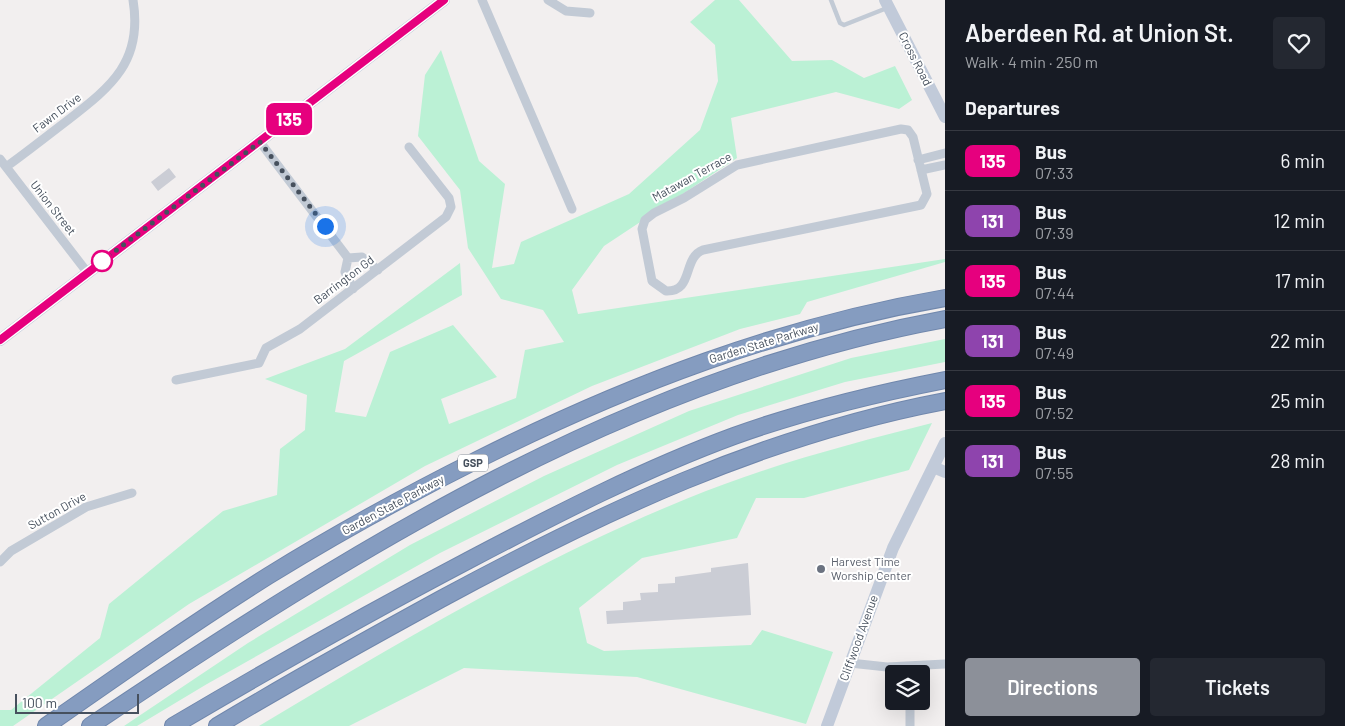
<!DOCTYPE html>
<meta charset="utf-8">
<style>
:root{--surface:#171b24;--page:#242831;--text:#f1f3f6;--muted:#9ea1a6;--line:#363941;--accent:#8c9099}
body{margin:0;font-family:Barlow,sans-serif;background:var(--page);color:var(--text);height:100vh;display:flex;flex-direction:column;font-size:19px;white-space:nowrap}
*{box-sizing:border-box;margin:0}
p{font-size:16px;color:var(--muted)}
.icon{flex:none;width:28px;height:28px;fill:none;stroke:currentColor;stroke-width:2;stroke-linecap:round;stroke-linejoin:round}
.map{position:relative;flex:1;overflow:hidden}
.drawer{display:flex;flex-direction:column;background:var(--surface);width:400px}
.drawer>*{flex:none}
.badge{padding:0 10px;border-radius:8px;font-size:18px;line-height:32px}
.fabs{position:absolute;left:885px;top:665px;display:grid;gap:10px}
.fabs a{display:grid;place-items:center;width:45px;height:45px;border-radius:5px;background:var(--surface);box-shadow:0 5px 20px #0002;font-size:25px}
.scale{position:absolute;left:15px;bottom:12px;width:124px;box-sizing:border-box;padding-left:5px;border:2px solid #46505d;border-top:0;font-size:14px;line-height:18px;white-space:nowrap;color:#46505d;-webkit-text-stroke:4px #fff;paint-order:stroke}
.you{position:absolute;width:25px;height:25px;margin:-12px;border:4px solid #fff;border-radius:50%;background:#1a73e8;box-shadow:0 0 0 8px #1a73e833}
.map>.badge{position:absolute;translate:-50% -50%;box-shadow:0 0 0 2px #fff}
h2{padding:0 20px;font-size:19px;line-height:45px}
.round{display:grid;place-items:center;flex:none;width:52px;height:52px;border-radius:5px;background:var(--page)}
.head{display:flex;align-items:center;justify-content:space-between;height:85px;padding:0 20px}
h1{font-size:24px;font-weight:600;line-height:38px}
.primary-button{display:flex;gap:10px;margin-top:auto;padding:10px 20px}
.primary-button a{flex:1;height:58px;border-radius:5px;background:var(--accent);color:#fff;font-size:20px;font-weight:600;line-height:58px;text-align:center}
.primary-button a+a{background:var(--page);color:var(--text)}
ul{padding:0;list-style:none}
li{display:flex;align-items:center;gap:15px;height:60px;padding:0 20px;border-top:1px solid var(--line)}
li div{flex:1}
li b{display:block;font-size:19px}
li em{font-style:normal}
li .badge{min-width:55px;font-weight:700;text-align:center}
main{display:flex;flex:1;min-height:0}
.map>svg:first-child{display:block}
</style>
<main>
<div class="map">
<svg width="945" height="726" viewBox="0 0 945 726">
<rect width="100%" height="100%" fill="#f2efef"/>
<path fill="#bbf1d5" d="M715,0H739L792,61L832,60L864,78L895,66L912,100L899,109L836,92L731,118L737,158L604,246L572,290L578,314L945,259V262L807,302L800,314L740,329L592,386L425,466L189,604L13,726H0V710H11L100,638L109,604L223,511L277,495L280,449L305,430L307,395L265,379L345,349L460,263L462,295L344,361L335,412L366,417L390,352L453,325L497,377L441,399L449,424L516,398L525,350L564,342L543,310L501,299L468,248L460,190L418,136L425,75L441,50L479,161L505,184L492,268L514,264L521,242L629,194L700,130L718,81L715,45L690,22Z
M945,339V362L845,382L738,415L617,465L440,553L207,684L137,726H124L248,643L410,545L544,476L689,411L851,358Z
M932,423L909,470L804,498H756L737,538L642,558L579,608L587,643L604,651L751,645L762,630L833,652L806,724L637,677L464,668L349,726H259C397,643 537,560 686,499C766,466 849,444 932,423Z"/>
<path fill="#cbcdd5" d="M169,168L176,177L158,191L151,182Z
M748,563L751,615L607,624L606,611L623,610V602L641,600L640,593L658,592V584L675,583V577L711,572V568Z"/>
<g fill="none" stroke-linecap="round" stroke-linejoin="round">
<defs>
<path id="highway" d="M46,726C119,675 192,624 268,576C336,534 407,495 479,459C627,385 781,326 945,298
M90,726C354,549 628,377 945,319
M173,726C271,668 370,612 471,559C557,514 644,469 734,436C803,411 873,394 945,380
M217,726C290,682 366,640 441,599C600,513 765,435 945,401"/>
</defs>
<use href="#highway" stroke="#7087ac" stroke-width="18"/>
<path stroke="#c2cad5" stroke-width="4.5" d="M831,0L840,23L844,25L887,8"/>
<path stroke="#c2cad5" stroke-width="9" d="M482,0L572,209
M548,0L566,11L590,13
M901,129L908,130L913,137L927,194L921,205L703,250C682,258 694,292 666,291L652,281L642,229L645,220L654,213L684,198L737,165Z
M260,142L348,258
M0,159L87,272
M918,160L945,153
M6,167C27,152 47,136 68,120C112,86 143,61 133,0
M921,170L945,165
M353,289L345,272L348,258L362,257L378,270
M176,380L259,363L266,348L300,329L446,217L451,207L449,198L409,147
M0,562L11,551L86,507L132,493
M850,663L887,667L945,664
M910,726V701"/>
<path stroke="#c1cad9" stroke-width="12" d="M885,0L945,117
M0,340L444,0
M933,467L945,472
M827,726L893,548L945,443"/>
<use href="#highway" stroke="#859cc0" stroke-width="16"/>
</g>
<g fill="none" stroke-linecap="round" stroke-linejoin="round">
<defs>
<path id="line" d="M0,340L444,0"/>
</defs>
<use href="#line" stroke="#fff" stroke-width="11"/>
<use href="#line" stroke="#e6007e" stroke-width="8"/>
<path stroke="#46505d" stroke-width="5" stroke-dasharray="0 9" d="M102,261L260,142L325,226"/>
</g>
<circle fill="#fff" stroke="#e6007e" stroke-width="2.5" cx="102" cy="261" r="10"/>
<circle fill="#6b7280" stroke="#fff" stroke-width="2" cx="821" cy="569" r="5"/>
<g text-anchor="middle" stroke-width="4" stroke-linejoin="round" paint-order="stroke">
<rect fill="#fff" stroke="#7e848e" stroke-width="1" x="458" y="454.5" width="30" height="17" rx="4"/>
<g font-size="11" font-weight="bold" fill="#46505d">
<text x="473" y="467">GSP</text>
</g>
<g font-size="12" fill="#46505d" stroke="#fff">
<text transform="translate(915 59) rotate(63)" y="4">Cross Road</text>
<text transform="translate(57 113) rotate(-37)" y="4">Fawn Drive</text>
<text transform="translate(692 177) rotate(-29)" y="4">Matawan Terrace</text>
<text transform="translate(53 208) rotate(52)" y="4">Union Street</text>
<text transform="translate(344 280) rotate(-37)" y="4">Barrington Gd</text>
<text transform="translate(764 343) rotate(-17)" y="4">Garden State Parkway</text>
<text transform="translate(393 505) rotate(-28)" y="4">Garden State Parkway</text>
<text transform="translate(57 511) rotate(-29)" y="4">Sutton Drive</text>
<text transform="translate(859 638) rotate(-70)" y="4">Cliffwood Avenue</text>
</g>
<g font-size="12" fill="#5b616d" stroke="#fff" text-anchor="start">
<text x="831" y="566">Harvest Time<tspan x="831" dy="14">Worship Center</tspan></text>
</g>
</g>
</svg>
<div class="fabs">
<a><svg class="icon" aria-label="layers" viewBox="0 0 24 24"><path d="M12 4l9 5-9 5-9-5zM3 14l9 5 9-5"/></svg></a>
</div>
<div class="scale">100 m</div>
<div class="you" style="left:325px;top:226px"></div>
<b class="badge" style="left:289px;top:119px;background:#e6007e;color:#fff">135</b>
</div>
<section class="drawer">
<div class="head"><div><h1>Aberdeen Rd. at Union St.</h1><p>Walk · 4 min · 250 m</p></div><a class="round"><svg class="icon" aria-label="heart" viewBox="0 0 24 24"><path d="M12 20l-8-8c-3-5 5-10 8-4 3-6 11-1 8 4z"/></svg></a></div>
<h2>Departures</h2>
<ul>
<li><span class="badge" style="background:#e6007e;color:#fff">135</span><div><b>Bus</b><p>07:33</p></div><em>6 min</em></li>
<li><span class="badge" style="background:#8e44ad;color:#fff">131</span><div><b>Bus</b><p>07:39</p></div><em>12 min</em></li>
<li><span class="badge" style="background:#e6007e;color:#fff">135</span><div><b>Bus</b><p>07:44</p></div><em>17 min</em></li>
<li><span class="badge" style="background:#8e44ad;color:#fff">131</span><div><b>Bus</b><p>07:49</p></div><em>22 min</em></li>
<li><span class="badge" style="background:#e6007e;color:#fff">135</span><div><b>Bus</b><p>07:52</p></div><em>25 min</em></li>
<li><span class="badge" style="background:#8e44ad;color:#fff">131</span><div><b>Bus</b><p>07:55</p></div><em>28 min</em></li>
</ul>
<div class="primary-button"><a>Directions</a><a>Tickets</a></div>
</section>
</main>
